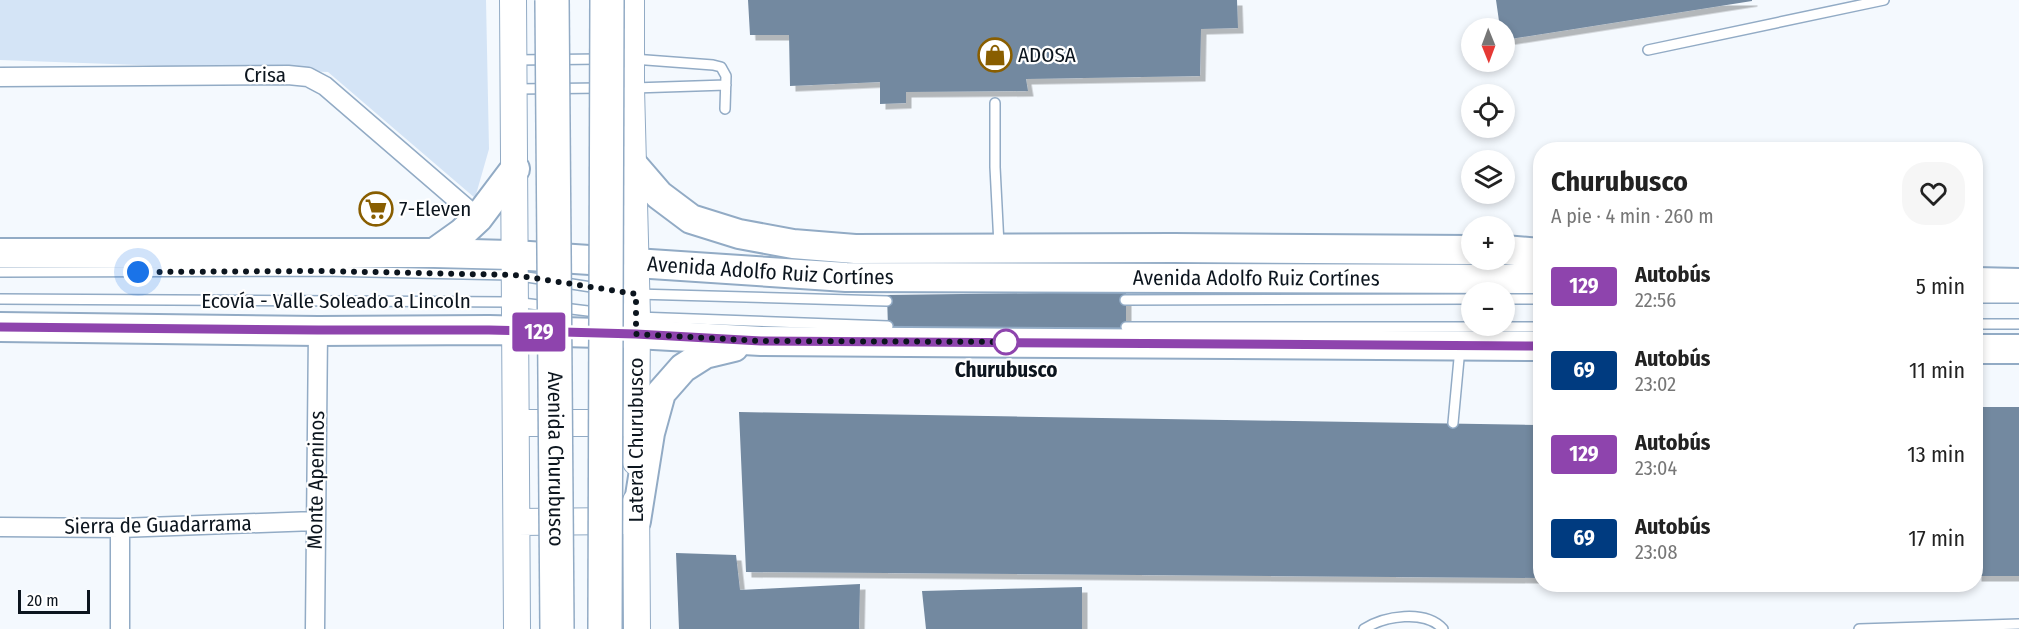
<!DOCTYPE html>
<html lang="es">
<meta charset="utf-8">
<style>
:root{--surface:#fff;--page:#f6f6f6;--text:#222;--muted:#767676}
body{margin:0;font-family:"Fira Sans Condensed",sans-serif;background:var(--page);color:var(--text);height:100vh;display:flex;flex-direction:column;font-size:22px;white-space:nowrap}
*{box-sizing:border-box;margin:0}
p{font-size:20px;color:var(--muted)}
.icon{flex:none;width:33px;height:33px;fill:none;stroke:currentColor;stroke-width:2;stroke-linecap:round;stroke-linejoin:round}
.map{position:relative;flex:1;overflow:hidden}
.details{position:absolute;left:1533px;top:142px;width:450px;height:450px;display:flex;flex-direction:column;background:var(--surface);border-radius:24px;box-shadow:0 3px 9px #0003}
.details>*{flex:none}
.badge{padding:0 12px;border-radius:4px;font-size:21px;line-height:39px}
.needle{width:39px;rotate:179deg}
.fabs{position:absolute;left:1461px;top:18px;display:grid;gap:12px}
.fabs a{display:grid;place-items:center;width:54px;height:54px;border-radius:50%;background:var(--surface);box-shadow:0 3px 9px #0003;font-size:30px}
.scale{position:absolute;left:18px;bottom:15px;width:72px;box-sizing:border-box;padding-left:6px;border:3px solid #0c151e;border-top:0;font-size:16px;line-height:21px;white-space:nowrap;color:#0c151e;-webkit-text-stroke:4px #fff;paint-order:stroke}
.you{position:absolute;width:30px;height:30px;margin:-15px;border:4px solid #fff;border-radius:50%;background:#1a73e8;box-shadow:0 0 0 9px #1a73e833}
.map>.badge{position:absolute;translate:-50% -50%;box-shadow:0 0 0 3px #fff}
.round{display:grid;place-items:center;flex:none;width:63px;height:63px;border-radius:24px;background:var(--page)}
.head{display:flex;align-items:center;justify-content:space-between;height:102px;padding:0 18px}
h1{font-size:28px;font-weight:700;line-height:45px}
ul{padding:0;list-style:none}
li{display:flex;align-items:center;gap:18px;height:84px;padding:0 18px}
li div{flex:1}
li b{display:block;font-size:22px}
li em{font-style:normal}
li .badge{min-width:66px;font-weight:700;text-align:center}
.map>svg:first-child{display:block}
</style>
<div class="map">
<svg width="2019" height="629" viewBox="0 0 2019 629">
<defs>
<filter id="shadow"><feDropShadow dx="5.5" dy="5.5" stdDeviation="0" flood-color="#0004"/></filter>
</defs>
<rect width="100%" height="100%" fill="#f4f9fe"/>
<path fill="#d4e4f6" d="M0,0H486L489,149L475,198L328,72L0,60Z"/>
<path fill="#7389a0" filter="url(#shadow)" d="M748,0H1237L1238,28L1201,29L1200,76L1026,79L1028,91L906,92V103L880,104V82L790,86L789,35H750Z
M1496,0H1752V1L1504,40V28H1500Z
M1126,292V330L888,328L887,295Z
M1976,407H2019V576H1976Z
M739,412L1540,425V578L746,572Z
M676,553L736,555L740,590L860,584L859,629H679Z
M1082,587V629H926L922,591Z"/>
<g fill="none" stroke-linecap="round" stroke-linejoin="round">
<defs>
<path id="lane" d="M1648,50L1884,0
M633,59L713,65L721,67L726,76L725,109
M516,60L601,59
M634,88L726,85
M517,89L602,88
M995,103V167L999,245
M0,272L323,271L514,275L636,294L887,301
M1976,298H2019
M0,299L514,302L637,317L888,326
M1504,299H1540
M1125,300L1472,299
M1976,324H2019
M1126,327H1540
M1453,423L1460,348
M1364,629C1384,616 1425,609 1443,629
M1859,629L2019,624"/>
<path id="street" d="M0,77L288,75L308,77L325,86L478,218
M0,527L120,528L315,521
M120,528V629
M315,629L318,331"/>
<path id="secondary" d="M513,0L517,629
M631,0V88L637,317L636,462
M516,423H624
M636,501L637,629
M517,522L622,521"/>
<g id="primary">
<path d="M634,166L659,195L691,219L739,234L793,244L855,249L1173,248L1472,250"/>
<path d="M1504,250L1540,253"/>
<path id="s1" d="M0,253H434L514,255L846,277L1540,279"/>
<path d="M434,253L462,233L478,218L515,169"/>
<path d="M1976,282L2019,283"/>
<path d="M0,327L318,331L489,330L636,334L761,341L1540,346"/>
<path d="M1976,349H2019"/>
<path d="M636,521L650,433L661,393L683,368L705,354L734,347"/>
</g>
</defs>
<use href="#lane" stroke="#92abc5" stroke-width="12"/>
<use href="#street" stroke="#92abc5" stroke-width="21"/>
<use href="#secondary" stroke="#92abc5" stroke-width="28"/>
<use href="#primary" stroke="#92abc5" stroke-width="32"/>
<use href="#lane" stroke="#fff" stroke-width="9"/>
<use href="#street" stroke="#fff" stroke-width="18"/>
<use href="#secondary" stroke="#fff" stroke-width="26"/>
<use href="#primary" stroke="#fff" stroke-width="28"/>
<defs>
<g id="highway-bridge">
<path id="s2" d="M552,0L557,629"/>
<path d="M605,629L607,0"/>
</g>
</defs>
<use href="#highway-bridge" stroke="#92abc5" stroke-width="36" stroke-linecap="butt"/>
<use href="#highway-bridge" stroke="#fff" stroke-width="33"/>
</g>
<g fill="none" stroke-linecap="round" stroke-linejoin="round">
<defs>
<path id="line" d="M0,327L318,330H489L636,334L761,341L1540,346"/>
</defs>
<use href="#line" stroke="#fff" stroke-width="14"/>
<use href="#line" stroke="#8e44ad" stroke-width="9"/>
<path stroke="#0c151e" stroke-width="6" stroke-dasharray="0 10.8" d="M138,272L323,271L514,275L636,294V334L761,341L1017,342H1006"/>
</g>
<defs>
<symbol id="shop-ring" viewBox="-11 -11 22 22"><circle r="9.5" fill="#fff" stroke="#895e00" stroke-width="1.5"/><path d="M-5-2.5h2.3a2.7 3.5 0 0 1 5.4 0H5L5.5 6h-11ZM-1.5-2.5h3a1.5 2.3 0 0 0-3 0Z" fill="#895e00"/></symbol>
<symbol id="supermarket-ring" viewBox="-11 -11 22 22"><circle r="9.5" fill="#fff" stroke="#895e00" stroke-width="1.5"/><path d="M-6-5.5h2.5l.6 2H6L4.5 2H-2.5L-4.4-4H-6ZM-1.5 3.2a1.3 1.3 0 1 0 .1 0ZM3 3.2a1.3 1.3 0 1 0 .1 0Z" fill="#895e00"/></symbol>
</defs>
<g fill-rule="evenodd">
<use href="#shop-ring" x="976" y="36" width="38" height="38"/>
<use href="#supermarket-ring" x="357" y="190" width="38" height="38"/>
</g>
<circle fill="#fff" stroke="#8e44ad" stroke-width="3" cx="1006" cy="342" r="12"/>
<g text-anchor="middle" stroke-width="4.5" stroke-linejoin="round" paint-order="stroke">
<g font-size="21" fill="#0c151e" stroke="#fff" text-anchor="start">
<text x="1018" y="62">ADOSA</text>
<text x="399" y="216">7-Eleven</text>
</g>
<g font-size="21" fill="#0c151e" stroke="#fff">
<text x="265" y="82">Crisa</text>
<text dy="7" stroke="none"><textPath href="#s1" startOffset="771">Avenida Adolfo Ruiz Cortínes</textPath></text>
<text dy="7" stroke="none"><textPath href="#s1" startOffset="1257">Avenida Adolfo Ruiz Cortínes</textPath></text>
<text x="336" y="308">Ecovía - Valle Soleado a Lincoln</text>
<text transform="translate(636 440) rotate(-90)" y="7">Lateral Churubusco</text>
<text dy="7" stroke="none"><textPath href="#s2" startOffset="459">Avenida Churubusco</textPath></text>
<text transform="translate(316 480) rotate(-89)" y="7">Monte Apeninos</text>
<text transform="translate(158 525) rotate(-1)" y="7">Sierra de Guadarrama</text>
</g>
<g font-size="21" font-weight="bold" fill="#0c151e" stroke="#fff">
<text x="1006" y="377">Churubusco</text>
</g>
</g>
</svg>
<div class="fabs">
<a><svg class="needle" viewBox="-14 -14 28 28"><path d="M0-13l5 13h-10z" fill="#e53935"/><path d="M0 13l5-13h-10z" fill="#767676"/></svg></a>
<a><svg class="icon" aria-label="locate" viewBox="0 0 24 24"><circle cx="12" cy="12" r="6"/><path d="M12 2v4M12 18v4M2 12h4M18 12h4"/></svg></a>
<a><svg class="icon" aria-label="layers" viewBox="0 0 24 24"><path d="M12 4l9 5-9 5-9-5zM3 14l9 5 9-5"/></svg></a>
<a>+</a>
<a>−</a>
</div>
<div class="scale">20 m</div>
<div class="you" style="left:138px;top:272px"></div>
<b class="badge" style="left:539px;top:332px;background:#8e44ad;color:#fff">129</b>
<section class="details">
<div class="head"><div><h1>Churubusco</h1><p>A pie · 4 min · 260 m</p></div><a class="round"><svg class="icon" aria-label="heart" viewBox="0 0 24 24"><path d="M12 20l-8-8c-3-5 5-10 8-4 3-6 11-1 8 4z"/></svg></a></div>
<ul>
<li><span class="badge" style="background:#8e44ad;color:#fff">129</span><div><b>Autobús</b><p>22:56</p></div><em>5 min</em></li>
<li><span class="badge" style="background:#003b80;color:#fff">69</span><div><b>Autobús</b><p>23:02</p></div><em>11 min</em></li>
<li><span class="badge" style="background:#8e44ad;color:#fff">129</span><div><b>Autobús</b><p>23:04</p></div><em>13 min</em></li>
<li><span class="badge" style="background:#003b80;color:#fff">69</span><div><b>Autobús</b><p>23:08</p></div><em>17 min</em></li>
</ul>
</section>
</div>
